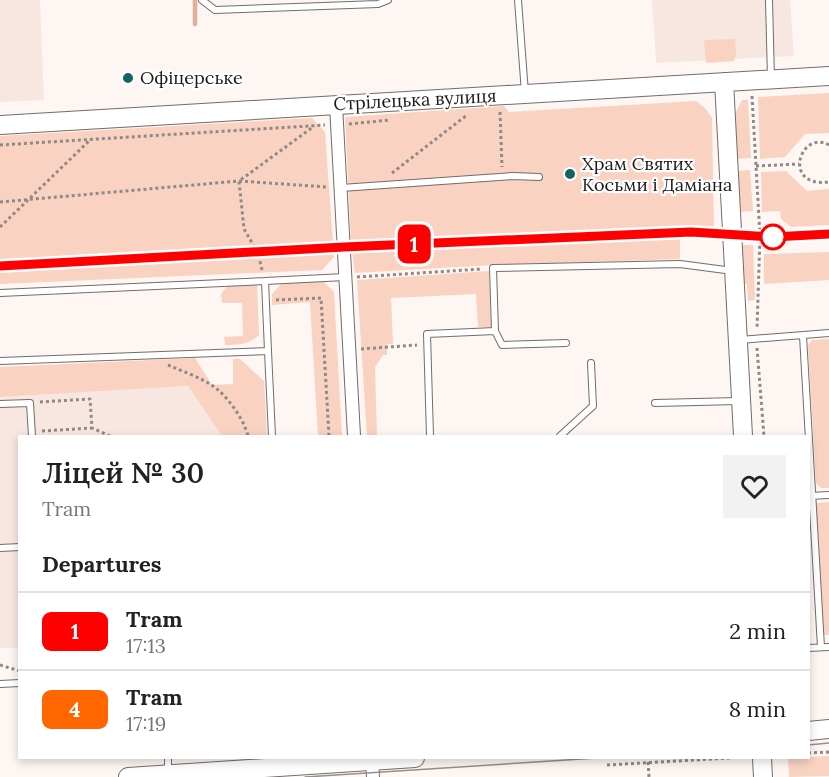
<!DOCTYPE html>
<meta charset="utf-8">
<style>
:root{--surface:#fff;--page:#f2f2f2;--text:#222;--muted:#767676;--line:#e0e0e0}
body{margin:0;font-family:Lora,serif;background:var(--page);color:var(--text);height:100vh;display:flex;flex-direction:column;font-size:22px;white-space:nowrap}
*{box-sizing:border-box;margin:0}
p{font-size:20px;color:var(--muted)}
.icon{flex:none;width:33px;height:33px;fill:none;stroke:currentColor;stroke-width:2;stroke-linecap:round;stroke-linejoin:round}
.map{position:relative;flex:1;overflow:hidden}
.sheet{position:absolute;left:18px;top:435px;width:792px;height:324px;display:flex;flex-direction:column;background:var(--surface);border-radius:0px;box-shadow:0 3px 9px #0003}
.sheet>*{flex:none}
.badge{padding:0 12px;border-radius:9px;font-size:21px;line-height:39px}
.map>.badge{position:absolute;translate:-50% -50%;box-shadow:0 0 0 3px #fff}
h2{padding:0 24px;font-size:22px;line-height:54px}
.round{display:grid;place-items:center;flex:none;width:63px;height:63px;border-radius:0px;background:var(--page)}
.headline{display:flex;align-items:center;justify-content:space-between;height:102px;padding:0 24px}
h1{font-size:28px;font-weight:600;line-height:45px}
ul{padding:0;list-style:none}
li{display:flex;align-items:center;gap:18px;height:78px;padding:0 24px;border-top:2px solid var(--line)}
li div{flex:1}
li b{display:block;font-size:22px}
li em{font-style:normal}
li .badge{min-width:66px;font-weight:700;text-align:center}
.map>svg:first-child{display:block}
</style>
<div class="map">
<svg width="829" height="777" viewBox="0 0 829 777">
<rect width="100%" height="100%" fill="#fef6f2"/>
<path fill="#f7e7e0" d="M0,0H40L44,100L0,102Z
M652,0H790L794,56L656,63Z
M188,386L222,436H20L19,648H0V397Z"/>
<path fill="#f9d2c2" d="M735,39L736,54L734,61L706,63L704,40Z
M829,93V133L805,134L785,157L760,159L758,97Z
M742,100H748L751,158L734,159L732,120Z
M696,101L705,108L712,118L714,230L680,228V259L493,265L355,273L351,243L345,117L504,106L509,112Z
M312,118L325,132L334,257L322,270L0,284V136Z
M750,170L753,211L738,212L735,171Z
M786,171L807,191L829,189V225L791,227L781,219L780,211L762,212L761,172Z
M738,245H753L755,300L748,301L747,284H739Z
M829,252V280L764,284V254Z
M489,271L491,327H478L476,294L391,298L393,344H387V355H383L375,367L377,436H367L357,280Z
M323,281L334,292L342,436H318L310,302L272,305V294L283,282Z
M257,284L259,335C248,345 239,345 225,345L224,337L243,336L242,303H222L221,294L228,285Z
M829,339V488H821L816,483L808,345L812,340Z
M195,358L212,385L233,384V359H240L264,381L267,436H222L188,386L0,397V367Z
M829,502V635H823L816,503Z
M829,756V776L789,777L788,758Z"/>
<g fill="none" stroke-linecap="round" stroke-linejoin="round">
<path stroke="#deaf9b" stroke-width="4.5" d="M195,24V0"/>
<defs>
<path id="lane" d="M202,0L215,10L378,4L388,0
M518,0L525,93
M769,0L771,79
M341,188L513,176L539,177
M0,293L265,281
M803,336L821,647
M740,340L829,333
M566,343L502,345L495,331L493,268L680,264L733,271
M268,351L265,281L345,277
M0,361L268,351L272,436
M655,403L738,401
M0,404L30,403L32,436
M430,436L427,334L495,331
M560,436L593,406L591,363
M809,496L829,495
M0,548L20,547
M808,648L829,647
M0,684L20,683
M168,758V772"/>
<path id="street" d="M336,105L354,436
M372,758L373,777"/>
<path id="secondary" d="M724,82L743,436
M0,125L829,76
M808,731L829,729
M762,758L763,777
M128,777L415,758"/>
</defs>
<use href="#lane" stroke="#736c69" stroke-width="8"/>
<use href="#street" stroke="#736c69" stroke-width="14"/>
<use href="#secondary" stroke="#736c69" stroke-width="20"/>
<path stroke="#8f8a87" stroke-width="3" stroke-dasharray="3 3" stroke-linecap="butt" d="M752,96L760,236L757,329
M500,112L502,167
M349,124L390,120
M0,145L325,125
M829,145C800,129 781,188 829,182
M756,166L799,164
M392,173L467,115
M0,202L239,181L327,187
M0,227L89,141
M262,270L258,253L244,229L239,181L313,127
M357,277L482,269
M276,300L321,298L329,436
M757,348L764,436
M361,349L417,345
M168,365C184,372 203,378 217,389C230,400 244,420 248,436
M40,402L90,399L92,428L110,436
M42,431L92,428
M0,665L20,671
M808,753L829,752
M648,762L649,777
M607,765L730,758"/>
<use href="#lane" stroke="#fff" stroke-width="6"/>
<use href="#street" stroke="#fff" stroke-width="12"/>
<use href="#secondary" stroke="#fff" stroke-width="18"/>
<path stroke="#958f8d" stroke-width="1.5" d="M0,266L344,247L691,232L773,237L829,234
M808,745L829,743
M305,777L597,758"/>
</g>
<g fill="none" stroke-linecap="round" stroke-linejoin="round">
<defs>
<path id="line" d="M0,266L344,247L691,232L773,237L829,234"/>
</defs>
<use href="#line" stroke="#fff" stroke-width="14"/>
<use href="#line" stroke="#f00" stroke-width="9"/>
</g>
<g fill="#156464" stroke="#fff" stroke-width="2">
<circle cx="128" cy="78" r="6"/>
<circle cx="570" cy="174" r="6"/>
</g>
<circle fill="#fff" stroke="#f00" stroke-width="3" cx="773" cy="237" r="12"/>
<g text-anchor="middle" stroke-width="4.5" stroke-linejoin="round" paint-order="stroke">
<g font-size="18" fill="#1c1918" stroke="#fff" text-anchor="start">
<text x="140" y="84">Офіцерське</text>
<text x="582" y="170">Храм Святих<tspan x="582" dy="21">Косьми і Даміана</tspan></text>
</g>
<g font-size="18" fill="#1c1918" stroke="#fff">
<text transform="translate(415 100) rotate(-3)" y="6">Стрілецька вулиця</text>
</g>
</g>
</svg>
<b class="badge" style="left:414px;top:244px;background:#f00;color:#fff">1</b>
<section class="sheet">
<div class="headline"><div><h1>Ліцей № 30</h1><p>Tram</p></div><a class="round"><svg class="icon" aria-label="heart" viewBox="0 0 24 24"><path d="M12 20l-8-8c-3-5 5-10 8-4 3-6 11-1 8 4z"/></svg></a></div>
<h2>Departures</h2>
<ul>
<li><span class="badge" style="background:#f00;color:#fff">1</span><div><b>Tram</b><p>17:13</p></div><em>2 min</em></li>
<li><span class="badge" style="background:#f60;color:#fff">4</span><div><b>Tram</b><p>17:19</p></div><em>8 min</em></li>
</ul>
</section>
</div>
